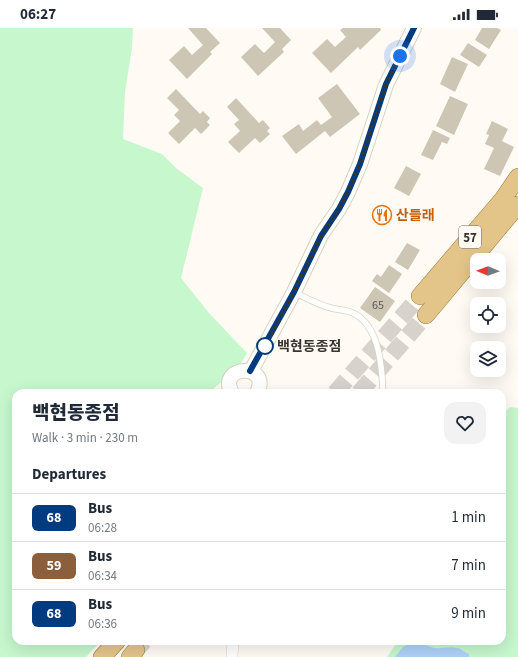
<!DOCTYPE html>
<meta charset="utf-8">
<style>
:root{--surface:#fff;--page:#f2f2f3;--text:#1f2937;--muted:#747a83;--line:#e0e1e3}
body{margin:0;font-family:"Source Sans 3","Noto Sans KR",sans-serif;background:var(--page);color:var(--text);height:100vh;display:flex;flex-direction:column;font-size:15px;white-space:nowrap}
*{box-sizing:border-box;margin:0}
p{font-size:13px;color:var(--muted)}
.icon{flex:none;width:22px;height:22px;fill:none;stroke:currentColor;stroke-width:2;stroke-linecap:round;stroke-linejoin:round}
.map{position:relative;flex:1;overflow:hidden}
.details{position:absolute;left:12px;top:361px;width:494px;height:256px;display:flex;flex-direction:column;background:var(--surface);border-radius:12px;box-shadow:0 4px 16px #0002}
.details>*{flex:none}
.badge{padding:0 8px;border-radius:6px;font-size:14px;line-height:26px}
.needle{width:26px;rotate:271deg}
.buttons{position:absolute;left:470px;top:225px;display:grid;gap:8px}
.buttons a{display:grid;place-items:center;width:36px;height:36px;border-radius:8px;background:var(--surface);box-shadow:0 4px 16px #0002;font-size:20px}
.you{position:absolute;width:20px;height:20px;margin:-10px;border:3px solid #fff;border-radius:50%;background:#1a73e8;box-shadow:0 0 0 6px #1a73e833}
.map>.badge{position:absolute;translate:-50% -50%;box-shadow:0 0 0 2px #fff}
h2{padding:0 20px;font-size:15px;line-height:36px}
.round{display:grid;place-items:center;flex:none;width:42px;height:42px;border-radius:12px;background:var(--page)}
.head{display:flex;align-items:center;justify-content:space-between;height:68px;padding:0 20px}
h1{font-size:19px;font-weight:800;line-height:30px}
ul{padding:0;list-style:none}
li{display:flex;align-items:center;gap:12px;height:48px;padding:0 20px;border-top:1px solid var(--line)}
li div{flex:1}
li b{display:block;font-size:15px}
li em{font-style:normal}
li .badge{min-width:44px;font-weight:700;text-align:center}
.status{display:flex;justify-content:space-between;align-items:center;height:28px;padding:0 20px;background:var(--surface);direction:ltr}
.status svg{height:11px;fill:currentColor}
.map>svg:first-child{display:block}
</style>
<div class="status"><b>06:27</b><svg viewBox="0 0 49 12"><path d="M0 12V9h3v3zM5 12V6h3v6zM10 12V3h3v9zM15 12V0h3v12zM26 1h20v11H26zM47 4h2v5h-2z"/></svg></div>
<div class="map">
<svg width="518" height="629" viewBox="0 0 518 629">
<rect width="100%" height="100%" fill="#fffbf4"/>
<path fill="#c6f7cd" d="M0,0H133L132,20L125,64L123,111L162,126L176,140L203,160L181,250L209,285L247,325L240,337L209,365H16V613H101L86,629H0Z
M510,379L518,380V629H387L398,613H502V387Z"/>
<path fill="#add3f7" d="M413,613H421C436,626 443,617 458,620C461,621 466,625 469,626V629H395L403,619Z"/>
<path fill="#cec6b4" d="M188,0H206L220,15L210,24L212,26L187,51L169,32L184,18L192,27L203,17Z
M262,0H280L291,12L282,21L284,24L258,48L241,29L255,16L264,25L275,14Z
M343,0H380L381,2L360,22L358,19L331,45L312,25L327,11L335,19L346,9L340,2Z
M482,0H497L501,2L489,21L475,12Z
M468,15L487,27L479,39L460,27Z
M452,29L468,36L455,64L440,56Z
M337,56L360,86L330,109L325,103L296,126L282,108L299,96L303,103L317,92L321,97L332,89L318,70Z
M176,61L200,86L203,83L210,90L207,94L210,97L201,106L195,100L179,116L168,105L180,93L174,87L179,82L167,70Z
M450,68L468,76L454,107L436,98Z
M236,70L259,95L263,92L270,100L267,103L270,106L260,115L255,110L239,125L228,114L240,103L234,96L239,92L227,79Z
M492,93L508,101L502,113L514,119L500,148L484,141L494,120L485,116L489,107L486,106Z
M433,102L450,110L447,116L442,114L433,132L421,127Z
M406,138L421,146L409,168L394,160Z
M407,215L420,222L408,242L395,234Z
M389,237L402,246L389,265L372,253L377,246L381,249Z
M375,259L395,273L380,294L360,280Z"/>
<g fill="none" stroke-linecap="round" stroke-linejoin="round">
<path stroke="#d7d3cc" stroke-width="17" stroke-dasharray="17 8" stroke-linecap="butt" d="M335,365L420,268
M359,365L426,287
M136,622L144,613"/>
<defs>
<path id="service" d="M294,264C306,270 319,277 331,280C339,282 348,282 355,286C380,300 382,340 383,365"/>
<path id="minor" d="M232,629L233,613"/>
<path id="tertiary" d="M251,343L294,264L321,207L339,181L348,164L360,136L386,57L414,0
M232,365C216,337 272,334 257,365"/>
<path id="primary" d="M420,268L503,171L518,149
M426,287L518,177
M102,629L117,613
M130,629L136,622"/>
</defs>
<use href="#service" stroke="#d9d1bf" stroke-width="7"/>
<use href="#minor" stroke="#d9d1bf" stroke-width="12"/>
<use href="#tertiary" stroke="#d9d1bf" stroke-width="16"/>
<use href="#primary" stroke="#9b7937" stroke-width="18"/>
<use href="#service" stroke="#fff" stroke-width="5.5"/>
<use href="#minor" stroke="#fff" stroke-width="11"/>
<use href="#tertiary" stroke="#fff" stroke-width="14"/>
<use href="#primary" stroke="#e3c58a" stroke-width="17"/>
</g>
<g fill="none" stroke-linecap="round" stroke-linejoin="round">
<defs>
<path id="line" d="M250,343L294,264L321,208L339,181L348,164L360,136L386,56L414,0"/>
</defs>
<use href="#line" stroke="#fff" stroke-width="9"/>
<use href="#line" stroke="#003b80" stroke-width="6"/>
<path stroke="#38342e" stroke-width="4" stroke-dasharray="0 7.2" d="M265,318L294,264L321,208L339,181L348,164L360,136L386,56L400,28"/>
</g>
<defs>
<symbol id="restaurant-ring" viewBox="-11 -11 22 22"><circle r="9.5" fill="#fffbf4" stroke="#e8710a" stroke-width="1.5"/><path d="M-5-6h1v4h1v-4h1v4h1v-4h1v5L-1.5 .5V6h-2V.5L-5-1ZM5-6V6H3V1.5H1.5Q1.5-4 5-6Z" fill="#e8710a"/></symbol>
</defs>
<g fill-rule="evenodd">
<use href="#restaurant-ring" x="371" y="176" width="22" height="22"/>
</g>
<circle fill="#fff" stroke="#003b80" stroke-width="2" cx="265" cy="318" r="8"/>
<g text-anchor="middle" stroke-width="3.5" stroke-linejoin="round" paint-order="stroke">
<g font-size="12" fill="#5e5850">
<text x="378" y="281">65</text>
</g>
<rect fill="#fffbf4" stroke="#747069" stroke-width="1" x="459" y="198" width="22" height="22" rx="3"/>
<g font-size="13" font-weight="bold" fill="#38342e">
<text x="470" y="214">57</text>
</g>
<g font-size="14" font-weight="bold" fill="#c56008" stroke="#fffbf4" text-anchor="start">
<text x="396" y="192">산들래</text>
</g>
<g font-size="14" font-weight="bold" fill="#38342e" stroke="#fffbf4" text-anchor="start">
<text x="277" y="323">백현동종점</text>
</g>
</g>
</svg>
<div class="buttons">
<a><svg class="needle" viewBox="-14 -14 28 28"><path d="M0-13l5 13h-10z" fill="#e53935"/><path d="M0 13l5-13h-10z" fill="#747a83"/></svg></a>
<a><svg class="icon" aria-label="locate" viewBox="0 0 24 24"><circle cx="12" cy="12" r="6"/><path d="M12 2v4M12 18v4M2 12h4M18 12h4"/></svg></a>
<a><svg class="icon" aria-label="layers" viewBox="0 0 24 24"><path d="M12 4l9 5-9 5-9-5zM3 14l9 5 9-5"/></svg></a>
</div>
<div class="you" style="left:400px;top:28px"></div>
<section class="details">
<div class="head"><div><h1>백현동종점</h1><p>Walk · 3 min · 230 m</p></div><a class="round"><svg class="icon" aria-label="heart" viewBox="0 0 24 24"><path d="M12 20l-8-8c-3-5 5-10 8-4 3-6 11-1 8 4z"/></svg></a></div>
<h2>Departures</h2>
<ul>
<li><span class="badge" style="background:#003b80;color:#fff">68</span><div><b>Bus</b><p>06:28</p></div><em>1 min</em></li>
<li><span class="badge" style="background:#8b5e3c;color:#fff">59</span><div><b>Bus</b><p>06:34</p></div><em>7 min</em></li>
<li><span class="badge" style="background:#003b80;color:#fff">68</span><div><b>Bus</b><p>06:36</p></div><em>9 min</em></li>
</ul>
</section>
</div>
